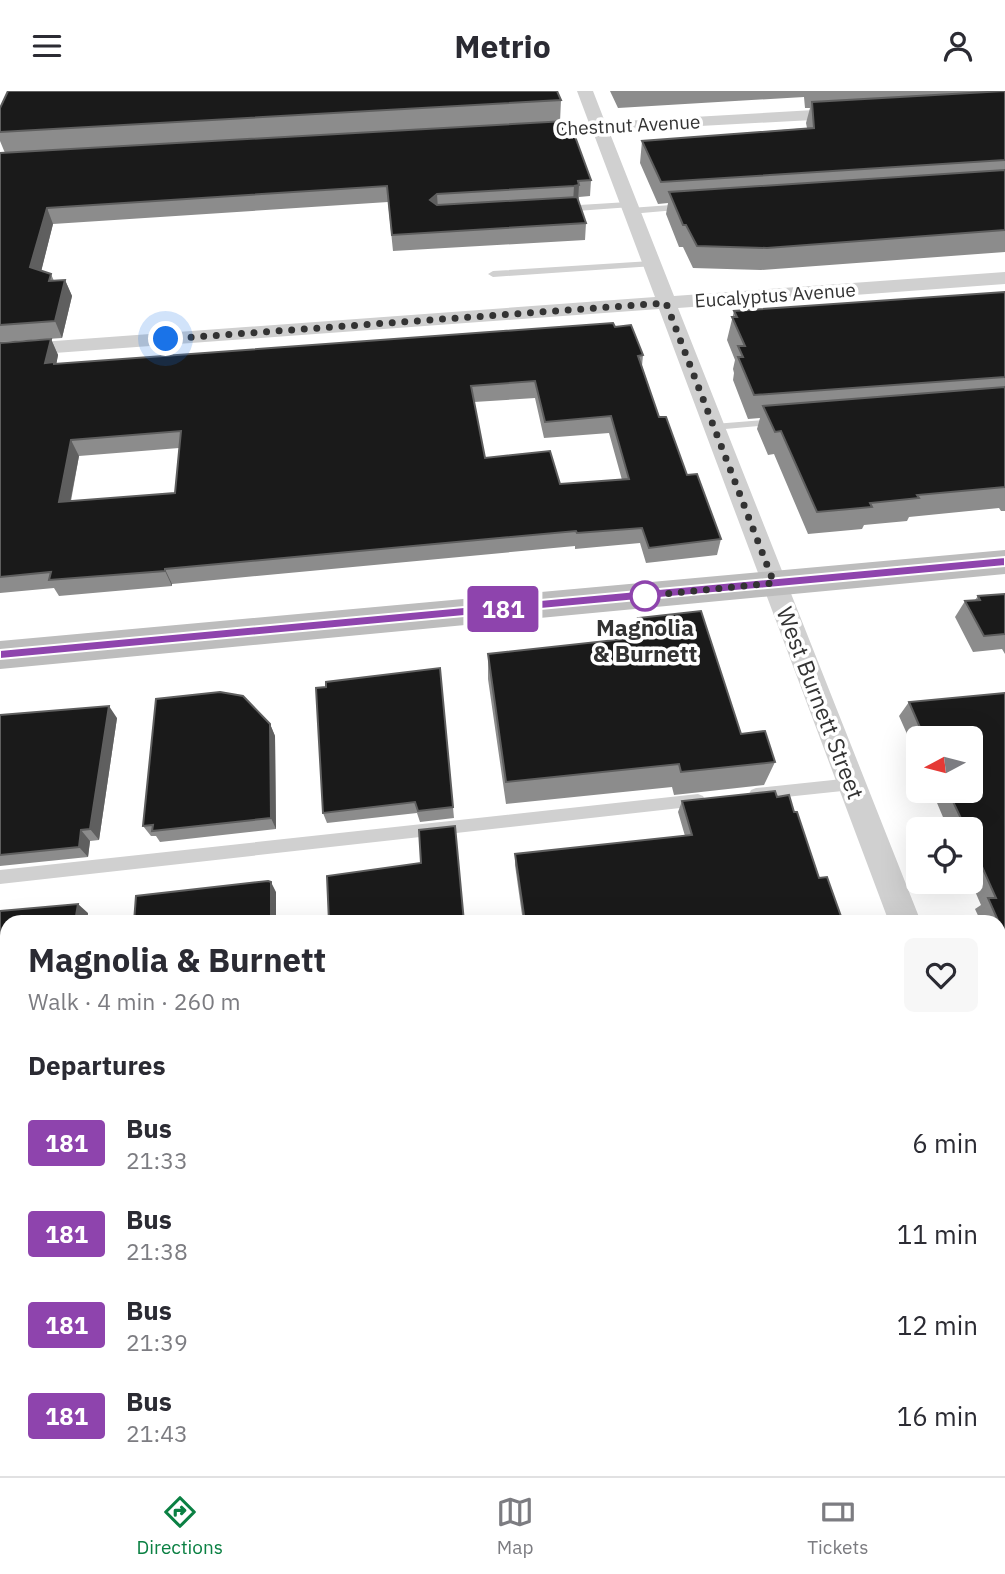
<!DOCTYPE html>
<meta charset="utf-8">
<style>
:root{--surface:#fff;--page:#f7f7f7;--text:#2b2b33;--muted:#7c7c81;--line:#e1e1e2;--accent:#0b8043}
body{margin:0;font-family:"IBM Plex Sans",sans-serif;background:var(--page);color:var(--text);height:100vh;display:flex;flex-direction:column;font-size:26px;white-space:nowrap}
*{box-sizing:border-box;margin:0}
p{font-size:23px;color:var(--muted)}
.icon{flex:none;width:38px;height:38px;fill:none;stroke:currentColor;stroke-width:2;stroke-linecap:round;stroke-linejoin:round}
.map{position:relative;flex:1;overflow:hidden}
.drawer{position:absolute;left:0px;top:824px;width:1006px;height:562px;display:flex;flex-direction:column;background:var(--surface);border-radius:21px 21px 0 0;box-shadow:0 7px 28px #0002}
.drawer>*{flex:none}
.badge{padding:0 14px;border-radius:5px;font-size:24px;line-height:46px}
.needle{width:46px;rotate:263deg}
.buttons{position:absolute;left:906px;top:635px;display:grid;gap:14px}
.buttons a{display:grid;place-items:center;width:77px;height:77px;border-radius:10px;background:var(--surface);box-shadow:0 7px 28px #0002;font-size:35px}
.you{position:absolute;width:35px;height:35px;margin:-18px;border:5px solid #fff;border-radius:50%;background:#1a73e8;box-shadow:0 0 0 10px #1a73e833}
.map>.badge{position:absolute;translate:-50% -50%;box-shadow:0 0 0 4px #fff}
h2{padding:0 28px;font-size:26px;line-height:63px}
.round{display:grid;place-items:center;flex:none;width:74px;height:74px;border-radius:10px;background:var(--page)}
.summary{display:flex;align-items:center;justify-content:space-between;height:119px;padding:0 28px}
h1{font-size:33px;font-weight:800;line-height:52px}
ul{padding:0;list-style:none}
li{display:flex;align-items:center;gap:21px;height:91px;padding:0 28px}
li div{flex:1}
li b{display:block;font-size:26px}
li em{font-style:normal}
li .badge{min-width:77px;font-weight:700;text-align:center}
header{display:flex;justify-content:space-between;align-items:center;height:91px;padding:0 28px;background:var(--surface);font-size:32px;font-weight:800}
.tabs{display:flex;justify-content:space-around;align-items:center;height:98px;border-top:2px solid var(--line);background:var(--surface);font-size:19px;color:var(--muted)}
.tabs a{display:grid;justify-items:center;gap:4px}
.tabs .selected{color:var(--accent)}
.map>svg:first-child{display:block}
</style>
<header><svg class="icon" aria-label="menu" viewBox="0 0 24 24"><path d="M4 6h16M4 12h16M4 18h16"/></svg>Metrio<svg class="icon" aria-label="person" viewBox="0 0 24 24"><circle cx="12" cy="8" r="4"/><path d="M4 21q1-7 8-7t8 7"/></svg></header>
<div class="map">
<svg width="1005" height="1385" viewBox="0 0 1005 1385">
<rect width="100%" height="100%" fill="#fff"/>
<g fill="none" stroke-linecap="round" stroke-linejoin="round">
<path fill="#d0d0d0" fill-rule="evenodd" d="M628,111L632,114L631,116L563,121L559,118L563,115Z
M685,113L689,116L688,118L630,123L626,120L630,117Z
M651,170L655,173L654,175L493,186L488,183L493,180Z
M777,328L781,329V333L714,339L709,336L714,333Z
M852,687L857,689L859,693L857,697L852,699L756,709L751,707L749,703L751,699L756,697Z
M698,703L703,705L705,709L703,713L698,715L0,793V779Z"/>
<path fill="#d0d0d0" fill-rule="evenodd" d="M577,0H593L605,31L849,17L857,22L849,27L609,40L674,205L1005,181V193L678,217L921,831H889L659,218L0,266V254L655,206L593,41L528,45L520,40L528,35L589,32Z
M999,1057L1005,1060V1110L999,1108Z"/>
<path fill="#bdbdbd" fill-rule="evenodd" d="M1005,459V483L0,578V550Z
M999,953H1005V999H999Z
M7,1079V1129L0,1130V1080Z"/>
</g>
<path fill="#8c8c8c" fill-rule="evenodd" d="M610,0H1005V161L761,179L693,177L683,156H679L666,123L668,112L658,113L640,72L642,50L807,37L806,32L810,17H805L804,6L618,17Z
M561,9L560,31L570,41L591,89L590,105L579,106L578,110L586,132L585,149L393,160L388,111L53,133L41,180L51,183L54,190L65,189L72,205L62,247L0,251V62H5L0,50V17Z
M1005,201V420H1001L999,417L909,426L907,430L864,434L862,438L808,443L774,363L768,364L757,338L760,327L748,328L733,289L734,282L733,278L735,269L727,249L734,220Z
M615,236L643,264L642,275L659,326L687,384L721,448L717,464L646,472L640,452L575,458V455L172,493V495L59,505L54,497L0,502V252L51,248L58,264L56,273ZM535,307L544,347L609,342L622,389L560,393L485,367L474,311ZM179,357L175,402L71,410L79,365Z
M1005,503V563L1002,558L973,561L955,526L965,510L975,509L978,505Z
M638,527L741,643L775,671L764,694L674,704L672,696L506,713L488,588V563L634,547Z
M440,577L454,727L420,731L417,722L327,732L323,722Z
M1005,602V885H1004L999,874V831H981L975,818L981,814L971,791V738H948L932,700H971V648H919V670L899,625L909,611Z
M0,624L117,627L99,749L90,750L88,766L0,775Z
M270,633L275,645L276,738L160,751L156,745H151L143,735Z
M777,706L843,831H523L515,774V763L685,745L678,721L682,710Z
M0,820L88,822L87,831H7V984L0,985Z
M999,1349L1005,1351V1385H855L854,1379H999Z
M727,1379H783L784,1385H728Z"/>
<path fill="#5f5f5f" d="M579,94L578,110L573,112L574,95Z
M437,103L438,119L430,109Z
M47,117L53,133L38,193L30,176Z
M65,189L72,205L62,247L55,230Z
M51,248L58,264L56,275L45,272Z
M71,349L79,365L67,427L59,411Z
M165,478L172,493V495L165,480Z
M109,615L117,627L99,749L90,738Z
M270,633L275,645L276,738L271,727Z
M81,739L90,750L88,766L79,756Z
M271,791L276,801V831H271Z
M78,813L88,822L87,831H75Z
M189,1379V1383L186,1385H179V1383Z
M314,1379H320V1382L317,1385H314Z"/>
<path fill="#1a1a1a" stroke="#5f5f5f" stroke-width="2" fill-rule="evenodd" d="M8,0H557L561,9L0,41V17Z
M1005,0V69L661,91L642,50L814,37L812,11Z
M566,30L570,41L573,40L591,89L578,90L579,94L574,95L437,103L430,109L437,114L577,106L586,132L392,144L387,95L47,117L30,176L51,183L49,190L65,189L55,230L0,234V62Z
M1005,79V139L767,157L697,155L686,134H683L669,101Z
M1005,201V286L754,304L738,266H743L738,255H745L732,226H737L734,220Z
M613,232L615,236L631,234L643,264L638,265L659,326H666L687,384L697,383L721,448L649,457L642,437L577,442L576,440L165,478V480L49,489L51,481L0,486V252L51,248L45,272L54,271V273ZM535,290L545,331L611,325L629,388L560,393L550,360L485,367L471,295ZM181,340L175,402L59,411L71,349Z
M1005,296V396L917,404L919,407L870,412L872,416L817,421L781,340L775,341L763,315Z
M1005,503V543L984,545L965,510L980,509L978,505Z
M701,520L741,643L765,640L775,671L681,681L679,673L506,691L488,563L643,546L638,527Z
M440,577L453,716L418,720L415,711L323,722L316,597L326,596V591Z
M220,601L243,605L270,633L271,727L152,740L153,734L143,735L156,608Z
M1005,602V845L988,807H996L971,751V738H966L948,700H971V648H925L909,611Z
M109,615L90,738L81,739L79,756L0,764V624Z
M775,700L777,706L789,704L794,721H797L819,787L827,786L843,831H525L515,763L692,744L682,710Z
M455,735L464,831H329L327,785L421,772L419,739Z
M268,790L271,791V831H134L136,805Z
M78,813L75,831H7V976L0,977V820Z
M7,1265V1377L0,1378V1266Z
M1005,1352V1385H865L864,1379H999V1353Z
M136,1379H203L179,1383V1385H136Z
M268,1379H314V1385H268Z
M603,1379H652L653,1385H604Z
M733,1379H783L784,1385H734Z"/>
<path fill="#8e44ad" stroke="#fff" stroke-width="2" d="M1005,466V475L0,568V559Z"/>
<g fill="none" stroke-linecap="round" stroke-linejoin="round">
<path stroke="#333" stroke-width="7" stroke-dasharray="0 12.6" d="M166,248L666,212L774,492L645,505"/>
</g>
<circle fill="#fff" stroke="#8e44ad" stroke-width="3.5" cx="645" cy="505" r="14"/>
<g text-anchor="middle" stroke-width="7" stroke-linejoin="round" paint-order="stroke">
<g font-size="19" fill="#333" stroke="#fff">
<text transform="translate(628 34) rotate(-3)" y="7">Chestnut Avenue</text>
<text transform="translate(775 204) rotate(-4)" y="7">Eucalyptus Avenue</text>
</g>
<g font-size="23" font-weight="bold" fill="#333" stroke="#fff">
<text x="645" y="545">Magnolia<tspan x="645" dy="26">&amp; Burnett</tspan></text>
</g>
<g font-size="23" fill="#333" stroke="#fff">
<text transform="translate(820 612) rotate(69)" y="8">West Burnett Street</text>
</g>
</g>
</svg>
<div class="buttons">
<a><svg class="needle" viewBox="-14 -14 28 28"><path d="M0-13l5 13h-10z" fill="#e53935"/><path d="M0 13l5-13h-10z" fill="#7c7c81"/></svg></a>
<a><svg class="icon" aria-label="locate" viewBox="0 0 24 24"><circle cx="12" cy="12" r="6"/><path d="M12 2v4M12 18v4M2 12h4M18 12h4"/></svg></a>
</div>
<div class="you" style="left:166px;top:248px"></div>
<b class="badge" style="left:503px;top:518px;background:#8e44ad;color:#fff">181</b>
<section class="drawer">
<div class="summary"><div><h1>Magnolia &amp; Burnett</h1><p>Walk · 4 min · 260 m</p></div><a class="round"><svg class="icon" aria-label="heart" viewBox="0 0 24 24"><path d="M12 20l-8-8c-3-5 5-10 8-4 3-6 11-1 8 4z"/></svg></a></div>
<h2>Departures</h2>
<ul>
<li><span class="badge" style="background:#8e44ad;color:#fff">181</span><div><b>Bus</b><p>21:33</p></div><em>6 min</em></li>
<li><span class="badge" style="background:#8e44ad;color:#fff">181</span><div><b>Bus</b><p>21:38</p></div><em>11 min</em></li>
<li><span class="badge" style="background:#8e44ad;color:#fff">181</span><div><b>Bus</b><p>21:39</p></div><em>12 min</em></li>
<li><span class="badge" style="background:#8e44ad;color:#fff">181</span><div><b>Bus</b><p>21:43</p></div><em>16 min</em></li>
</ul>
</section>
</div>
<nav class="tabs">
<a class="selected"><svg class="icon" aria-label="directions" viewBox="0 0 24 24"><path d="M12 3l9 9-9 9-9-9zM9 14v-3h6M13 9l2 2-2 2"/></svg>Directions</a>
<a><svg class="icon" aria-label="map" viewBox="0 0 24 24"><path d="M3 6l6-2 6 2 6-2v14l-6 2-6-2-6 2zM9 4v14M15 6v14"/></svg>Map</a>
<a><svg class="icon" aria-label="tickets" viewBox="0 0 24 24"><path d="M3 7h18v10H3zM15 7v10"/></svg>Tickets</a>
</nav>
